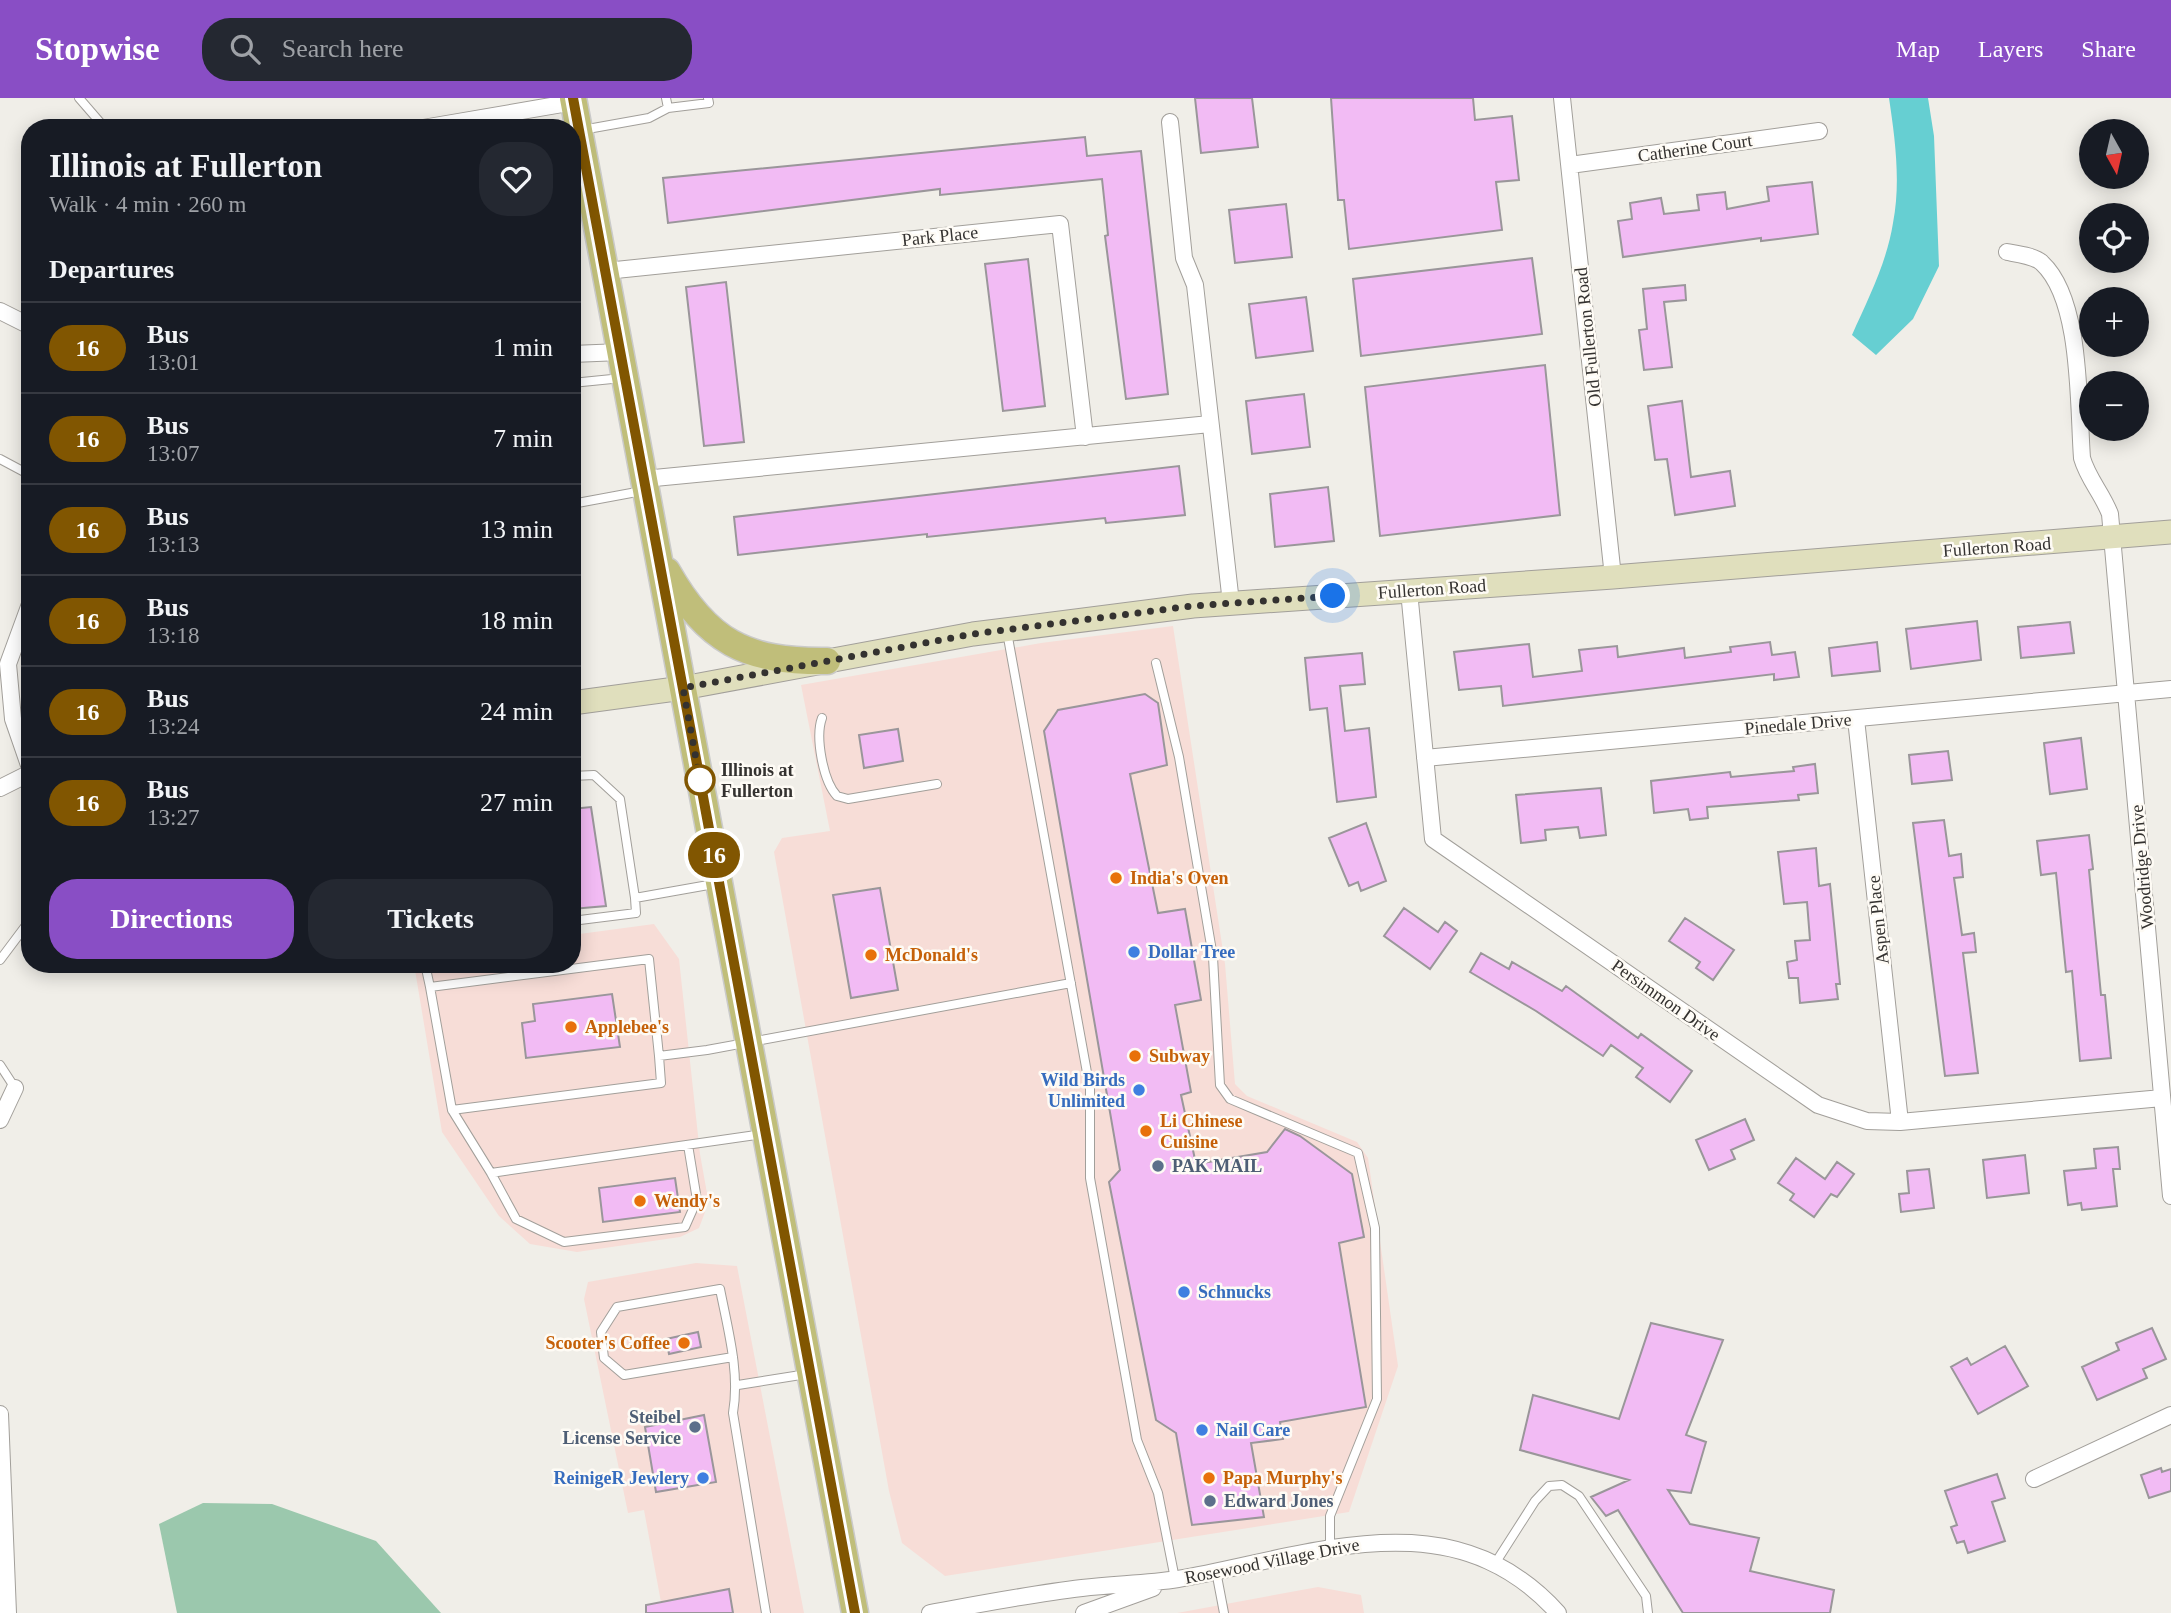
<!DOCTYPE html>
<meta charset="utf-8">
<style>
:root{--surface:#171b24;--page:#242831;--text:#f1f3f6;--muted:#9ea1a6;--line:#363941;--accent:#894ec5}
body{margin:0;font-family:Georgia,serif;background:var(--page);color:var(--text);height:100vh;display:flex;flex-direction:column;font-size:26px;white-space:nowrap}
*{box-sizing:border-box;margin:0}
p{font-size:23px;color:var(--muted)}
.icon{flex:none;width:38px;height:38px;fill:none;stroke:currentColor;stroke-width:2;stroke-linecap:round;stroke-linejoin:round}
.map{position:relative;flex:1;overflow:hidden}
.side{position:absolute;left:21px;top:21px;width:560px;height:854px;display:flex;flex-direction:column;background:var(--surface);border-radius:28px;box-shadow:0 4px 18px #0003}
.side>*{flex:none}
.badge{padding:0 14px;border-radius:23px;font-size:24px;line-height:46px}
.needle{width:46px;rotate:172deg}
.fabs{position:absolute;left:2079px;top:21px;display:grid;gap:14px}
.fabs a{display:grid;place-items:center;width:70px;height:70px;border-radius:50%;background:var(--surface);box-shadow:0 4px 18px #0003;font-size:35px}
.you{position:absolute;width:35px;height:35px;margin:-18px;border:5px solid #fff;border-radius:50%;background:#1a73e8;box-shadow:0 0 0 10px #1a73e833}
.map>.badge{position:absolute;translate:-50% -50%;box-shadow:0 0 0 4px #fff}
h2{padding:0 28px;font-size:26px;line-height:63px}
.round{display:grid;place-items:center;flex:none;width:74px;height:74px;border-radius:28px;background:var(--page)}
.overview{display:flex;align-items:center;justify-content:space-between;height:119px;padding:0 28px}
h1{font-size:33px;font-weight:800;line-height:52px}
.cta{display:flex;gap:14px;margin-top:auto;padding:14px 28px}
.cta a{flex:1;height:80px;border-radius:28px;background:var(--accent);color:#fff;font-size:28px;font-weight:800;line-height:80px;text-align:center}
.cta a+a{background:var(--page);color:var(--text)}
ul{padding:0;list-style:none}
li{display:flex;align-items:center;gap:21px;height:91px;padding:0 28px;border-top:2px solid var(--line)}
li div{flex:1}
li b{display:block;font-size:26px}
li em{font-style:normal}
li .badge{min-width:77px;font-weight:700;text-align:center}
header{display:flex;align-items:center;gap:42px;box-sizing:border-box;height:98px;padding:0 35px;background:var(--accent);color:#fff}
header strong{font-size:33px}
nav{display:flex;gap:38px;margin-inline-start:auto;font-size:24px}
.search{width:490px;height:63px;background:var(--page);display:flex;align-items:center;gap:18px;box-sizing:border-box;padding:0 24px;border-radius:28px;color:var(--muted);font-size:26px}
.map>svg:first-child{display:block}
</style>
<header>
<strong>Stopwise</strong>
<div class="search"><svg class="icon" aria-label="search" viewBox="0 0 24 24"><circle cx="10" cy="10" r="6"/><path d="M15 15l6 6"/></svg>Search here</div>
<nav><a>Map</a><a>Layers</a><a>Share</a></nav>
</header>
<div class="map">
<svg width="2171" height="1515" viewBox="0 0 2171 1515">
<rect width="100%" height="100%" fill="#f0eee8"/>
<path fill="#f7ddd7" d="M1173,528L1225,866L1235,986L1247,998L1357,1044L1368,1060L1398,1268L1349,1414L945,1478L902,1445L889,1393L774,754L782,740L830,733L801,587L1041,545Z
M654,826L679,861L700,1056L708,1101L705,1114L699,1130L680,1139L577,1154L530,1146L499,1118L442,1034L414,866H572V837Z
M696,1165L737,1168L804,1515H663L644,1412L628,1415L584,1201L588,1184Z
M1318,1489L1361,1497L1364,1515H1177Z"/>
<path fill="#9bc8ad" d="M203,1405L272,1406L376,1443L441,1515H177L159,1426Z"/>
<path fill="#66cfd2" d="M1889,0H1928L1934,38L1939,168L1913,221L1876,257L1852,237C1868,201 1887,164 1893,125C1901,84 1895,40 1889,0Z"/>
<path fill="#f2bbf4" stroke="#9a969a" stroke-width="2" d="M1195,0H1252L1258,49L1201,55Z
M1331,0H1473L1475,22L1512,18L1519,82L1496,84L1502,132L1349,151L1344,102H1338Z
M1085,39L1087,58L1141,53L1168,296L1126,301L1105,138L1108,137L1102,81L940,97V91L668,125L663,80Z
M1812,84L1818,136L1761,143V140L1623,159L1618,123L1632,121L1630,105L1661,100L1664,116L1699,112L1697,97L1725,94L1727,111L1769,103L1767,89Z
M1286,106L1292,159L1235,165L1229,112Z
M1532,160L1542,236L1361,258L1353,181Z
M1028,161L1045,308L1003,313L985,166Z
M726,184L744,344L704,348L686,189Z
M1685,187L1686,202L1664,204L1672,269L1644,272L1639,232L1647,231L1643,191Z
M1306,199L1313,253L1256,260L1249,206Z
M1545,267L1560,417L1380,438L1365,289Z
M1304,296L1310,349L1252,356L1246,303Z
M1682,303L1691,379L1730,373L1735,408L1675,417L1667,361L1655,362L1648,308Z
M1179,368L1185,417L1106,425L1105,420L927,439V436L738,457L734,419Z
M1328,389L1334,443L1275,449L1270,396Z
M1977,523L1981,562L1911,571L1906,531Z
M2070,524L2074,555L2021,560L2018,529Z
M1770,544L1772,557L1795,554L1799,579L1774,582V576L1503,608L1501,588L1459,592L1454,554L1529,546L1533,579L1582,573L1579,552L1617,548L1618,559L1684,550L1685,560L1731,554L1730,549Z
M1877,544L1880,573L1832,578L1829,550Z
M1362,555L1365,586L1340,588L1345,633L1369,630L1376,699L1337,704L1327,610L1310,612L1305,560Z
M1145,596L1158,605L1167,667L1130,676L1158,815L1185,811L1201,902L1175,907L1191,994L1181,997L1196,1066L1267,1054L1285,1031L1300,1038L1352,1076L1364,1139L1339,1145L1366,1309L1280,1324L1283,1341L1251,1345L1264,1419L1192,1427L1176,1335L1156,1322L1109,1084L1120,1072L1044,633L1058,612Z
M898,631L903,663L864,670L859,637Z
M2081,640L2087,691L2050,696L2044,645Z
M1948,653L1952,682L1912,686L1909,657Z
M1815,666L1818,695L1798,697L1799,702L1707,709L1708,720L1690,722L1688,711L1654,715L1651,683L1730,674L1731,679L1794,673L1793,669Z
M1601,690L1606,737L1580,740L1578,729L1545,732L1546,742L1521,745L1516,697Z
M591,709L606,808L572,811V711Z
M1944,722L1949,758L1961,756L1963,779L1954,780L1962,837L1974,835L1976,854L1963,855L1978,975L1945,978L1913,725Z
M1366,725L1386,783L1361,793L1358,784L1349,788L1329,740Z
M2089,737L2093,771L2089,772L2101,897H2105L2111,960L2080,963L2072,873L2066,874L2056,775L2041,777L2037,743Z
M1816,750L1819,788L1830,786L1840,886H1836L1838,901L1800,905L1798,880H1789L1787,864L1797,862L1795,843L1810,842L1807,804L1784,806L1778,754Z
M880,790L898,892L851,900L833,797Z
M1404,810L1438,834L1445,824L1457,833L1430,871L1384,838Z
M1685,820L1734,852L1713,882L1696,870L1700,864L1669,843Z
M1481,855L1509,871L1512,864L1562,893L1566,888L1638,940L1641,936L1692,973L1670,1004L1636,979L1643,970L1611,947L1603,958L1536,913L1470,874Z
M612,896L620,949L526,960L522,925L535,923L533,906Z
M1745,1021L1754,1042L1731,1052L1735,1061L1709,1072L1696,1042Z
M2118,1049L2120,1071H2113L2117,1108L2082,1112L2081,1105L2068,1107L2064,1073L2096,1070L2094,1051Z
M2025,1057L2029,1095L1987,1100L1983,1062Z
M1796,1060L1825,1081L1837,1064L1854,1076L1837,1099L1831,1096L1814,1119L1790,1102L1794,1096L1778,1085Z
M1929,1071L1934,1110L1901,1114L1899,1096L1909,1095L1907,1073Z
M675,1080L680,1114L603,1124L599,1090Z
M1651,1225L1723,1242L1686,1337L1706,1344L1691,1395L1668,1392L1690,1426L1759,1440L1750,1473L1834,1492L1830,1515H1683L1618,1412L1606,1418L1591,1399L1629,1382L1520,1352L1533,1297L1619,1321Z
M2152,1230L2166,1261L2143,1271L2147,1280L2097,1302L2082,1269L2119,1252L2116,1245Z
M698,1234L701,1249L669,1256L666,1241Z
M2005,1248L2028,1288L1978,1316L1951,1269L1967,1260L1971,1267Z
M704,1317L716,1384L656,1394L645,1329Z
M2161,1370L2162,1374L2171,1371V1393L2149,1400L2141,1377Z
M1997,1376L2005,1400L1992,1404L2005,1443L1968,1455L1964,1443L1957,1445L1951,1429L1957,1427L1945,1393Z
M729,1491L733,1515H646V1507Z"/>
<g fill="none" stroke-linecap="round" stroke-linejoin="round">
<defs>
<path id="lane" d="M79,0L105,30
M668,10L709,5L708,0
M582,32L649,20L668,10L666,0
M572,285L622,280
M0,361L30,377
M572,406L642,393
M572,521V528
M1007,534L1090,991V1080L1099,1130L1137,1342L1158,1395L1175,1481
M1156,565L1179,659L1213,859L1220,987L1230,1001L1358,1055L1375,1130L1377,1301L1330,1418V1450
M822,620C815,639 823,683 837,698L848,701L937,686
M572,678L594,677L620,701L635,800L714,786
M572,823L636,815L635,800
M0,862L30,822
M425,866L430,889
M0,967L15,990
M452,1012L661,985L659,958
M763,1036L491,1075L452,1012L430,889L649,861L659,958L707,952L1071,885
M491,1075L516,1121L564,1144L685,1129L697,1102L688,1047
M733,1259L624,1277L604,1260L601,1234L617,1209L720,1191C728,1232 740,1274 733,1315L766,1515
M738,1287L807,1276
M1496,1464L1535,1403L1549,1388L1562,1387L1579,1398L1646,1498L1648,1515
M1216,1473L1224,1515"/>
<path id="street" d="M1562,0L1613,479
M1170,24L1184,160L1195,187L1231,505
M423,30L574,4
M1570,67L1819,33
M2007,154C2018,156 2035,158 2042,165C2082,202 2078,307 2082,360C2088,381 2102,395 2110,416L2171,1098
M606,173L1060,126L1085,339
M0,213L30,228
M572,256L621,254
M644,381L1210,326
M1409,493L1433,741L1818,1007L1867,1023L1900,1024L2162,1000
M30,506L8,566L13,621L30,670
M1856,621L1900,1024
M1425,660L2171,591
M0,690L30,675
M0,1022L15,990
M0,1316L8,1515
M2034,1381L2171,1317
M930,1515C980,1506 1031,1496 1082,1490C1114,1486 1146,1486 1178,1481C1310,1458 1452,1397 1558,1515
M1084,1515L1153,1490"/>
<path id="secondary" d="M572,605L683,590L973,536L1193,508L1613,479L2171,434"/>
<path id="primary" d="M573,0L855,1515
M667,473C707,544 746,564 827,563"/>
</defs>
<use href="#lane" stroke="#a29f9a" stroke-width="10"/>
<use href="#street" stroke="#a29f9a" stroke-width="18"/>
<use href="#secondary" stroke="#a29f9a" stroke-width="25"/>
<use href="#primary" stroke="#cacac9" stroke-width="29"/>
<use href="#lane" stroke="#fff" stroke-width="8"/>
<use href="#street" stroke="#fff" stroke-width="16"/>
<use href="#secondary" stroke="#e0dfbd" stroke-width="23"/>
<use href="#primary" stroke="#c0be7a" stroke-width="26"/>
</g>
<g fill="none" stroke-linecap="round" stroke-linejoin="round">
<defs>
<path id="line" d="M573,0L855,1515"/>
</defs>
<use href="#line" stroke="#fff" stroke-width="16"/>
<use href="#line" stroke="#815601" stroke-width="10"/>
<path stroke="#343230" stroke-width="7" stroke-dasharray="0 12.6" d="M700,682L701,688L683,590L973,536L1192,508L1333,498"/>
</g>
<circle fill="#fff" stroke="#815601" stroke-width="3.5" cx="700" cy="682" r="14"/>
<g fill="#e8710a" stroke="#fefbf5" stroke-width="2.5">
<circle cx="1116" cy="780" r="7"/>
<circle cx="871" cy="857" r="7"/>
<circle cx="571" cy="929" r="7"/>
<circle cx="1135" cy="958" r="7"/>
<circle cx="1146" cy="1033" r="7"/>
<circle cx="640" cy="1103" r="7"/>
<circle cx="684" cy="1245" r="7"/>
<circle cx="1209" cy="1380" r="7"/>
</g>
<g fill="#3f7fe0" stroke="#fefbf5" stroke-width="2.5">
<circle cx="1134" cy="854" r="7"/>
<circle cx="1139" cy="992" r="7"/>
<circle cx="1184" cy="1194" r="7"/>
<circle cx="1202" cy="1332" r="7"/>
<circle cx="703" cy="1380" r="7"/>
</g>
<g fill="#5c6f8a" stroke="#fefbf5" stroke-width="2.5">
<circle cx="1158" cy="1068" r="7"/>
<circle cx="695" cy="1329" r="7"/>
<circle cx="1210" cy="1403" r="7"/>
</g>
<g text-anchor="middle" stroke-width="5" stroke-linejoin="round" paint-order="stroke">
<g font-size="18" fill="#343230" stroke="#fefbf5">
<text transform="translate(1695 50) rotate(-8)" y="6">Catherine Court</text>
<text transform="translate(940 138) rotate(-6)" y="6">Park Place</text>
<text transform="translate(1588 239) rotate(-96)" y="6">Old Fullerton Road</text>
<text transform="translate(1997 449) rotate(-4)" y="6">Fullerton Road</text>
<text transform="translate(1432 491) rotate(-4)" y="6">Fullerton Road</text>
<text transform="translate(1798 626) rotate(-5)" y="6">Pinedale Drive</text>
<text transform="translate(2142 769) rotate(-95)" y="6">Woodridge Drive</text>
<text transform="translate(1878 822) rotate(-96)" y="6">Aspen Place</text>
<text transform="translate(1666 902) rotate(35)" y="6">Persimmon Drive</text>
<text transform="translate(1272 1463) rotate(-11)" y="6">Rosewood Village Drive</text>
</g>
<g font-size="18" font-weight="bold" fill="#343230" stroke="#fefbf5" text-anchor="start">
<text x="721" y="678">Illinois at<tspan x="721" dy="21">Fullerton</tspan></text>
</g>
<g font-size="18" font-weight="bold" fill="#c56008" stroke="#fefbf5" text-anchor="start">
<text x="1130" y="786">India's Oven</text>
<text x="885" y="863">McDonald's</text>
<text x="585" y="935">Applebee's</text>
<text x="1149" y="964">Subway</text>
<text x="1160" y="1029">Li Chinese<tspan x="1160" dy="21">Cuisine</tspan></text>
<text x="654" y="1109">Wendy's</text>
<text x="670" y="1251" text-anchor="end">Scooter's Coffee</text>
<text x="1223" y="1386">Papa Murphy's</text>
</g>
<g font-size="18" font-weight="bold" fill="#366cbe" stroke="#fefbf5" text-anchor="start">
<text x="1148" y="860">Dollar Tree</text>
<text x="1125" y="988" text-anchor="end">Wild Birds<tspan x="1125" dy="21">Unlimited</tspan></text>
<text x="1198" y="1200">Schnucks</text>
<text x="1216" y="1338">Nail Care</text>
<text x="689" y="1386" text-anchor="end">ReinigeR Jewlery</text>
</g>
<g font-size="18" font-weight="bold" fill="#4e5e75" stroke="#fefbf5" text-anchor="start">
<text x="1172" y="1074">PAK MAIL</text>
<text x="681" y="1325" text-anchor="end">Steibel<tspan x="681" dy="21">License Service</tspan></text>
<text x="1224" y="1409">Edward Jones</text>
</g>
</g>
</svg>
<div class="fabs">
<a><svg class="needle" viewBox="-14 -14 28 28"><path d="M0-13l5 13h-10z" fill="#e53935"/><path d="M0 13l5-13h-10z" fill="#9ea1a6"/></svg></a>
<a><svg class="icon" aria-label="locate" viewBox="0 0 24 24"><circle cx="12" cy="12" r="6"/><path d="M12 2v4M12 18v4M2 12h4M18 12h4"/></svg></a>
<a>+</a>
<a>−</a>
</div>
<div class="you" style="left:1333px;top:498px"></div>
<b class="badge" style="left:714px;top:757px;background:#815601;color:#fff">16</b>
<section class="side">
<div class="overview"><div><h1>Illinois at Fullerton</h1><p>Walk · 4 min · 260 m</p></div><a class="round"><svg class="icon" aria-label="heart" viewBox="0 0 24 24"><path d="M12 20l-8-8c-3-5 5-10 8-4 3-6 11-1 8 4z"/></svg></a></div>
<h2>Departures</h2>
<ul>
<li><span class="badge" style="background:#815601;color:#fff">16</span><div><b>Bus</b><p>13:01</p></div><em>1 min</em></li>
<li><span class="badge" style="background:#815601;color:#fff">16</span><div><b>Bus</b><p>13:07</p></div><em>7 min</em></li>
<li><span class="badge" style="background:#815601;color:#fff">16</span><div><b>Bus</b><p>13:13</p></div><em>13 min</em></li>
<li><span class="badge" style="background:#815601;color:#fff">16</span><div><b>Bus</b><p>13:18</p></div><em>18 min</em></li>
<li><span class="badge" style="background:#815601;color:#fff">16</span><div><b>Bus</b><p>13:24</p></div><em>24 min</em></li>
<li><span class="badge" style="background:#815601;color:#fff">16</span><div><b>Bus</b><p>13:27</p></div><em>27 min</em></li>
</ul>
<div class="cta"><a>Directions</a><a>Tickets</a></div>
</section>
</div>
